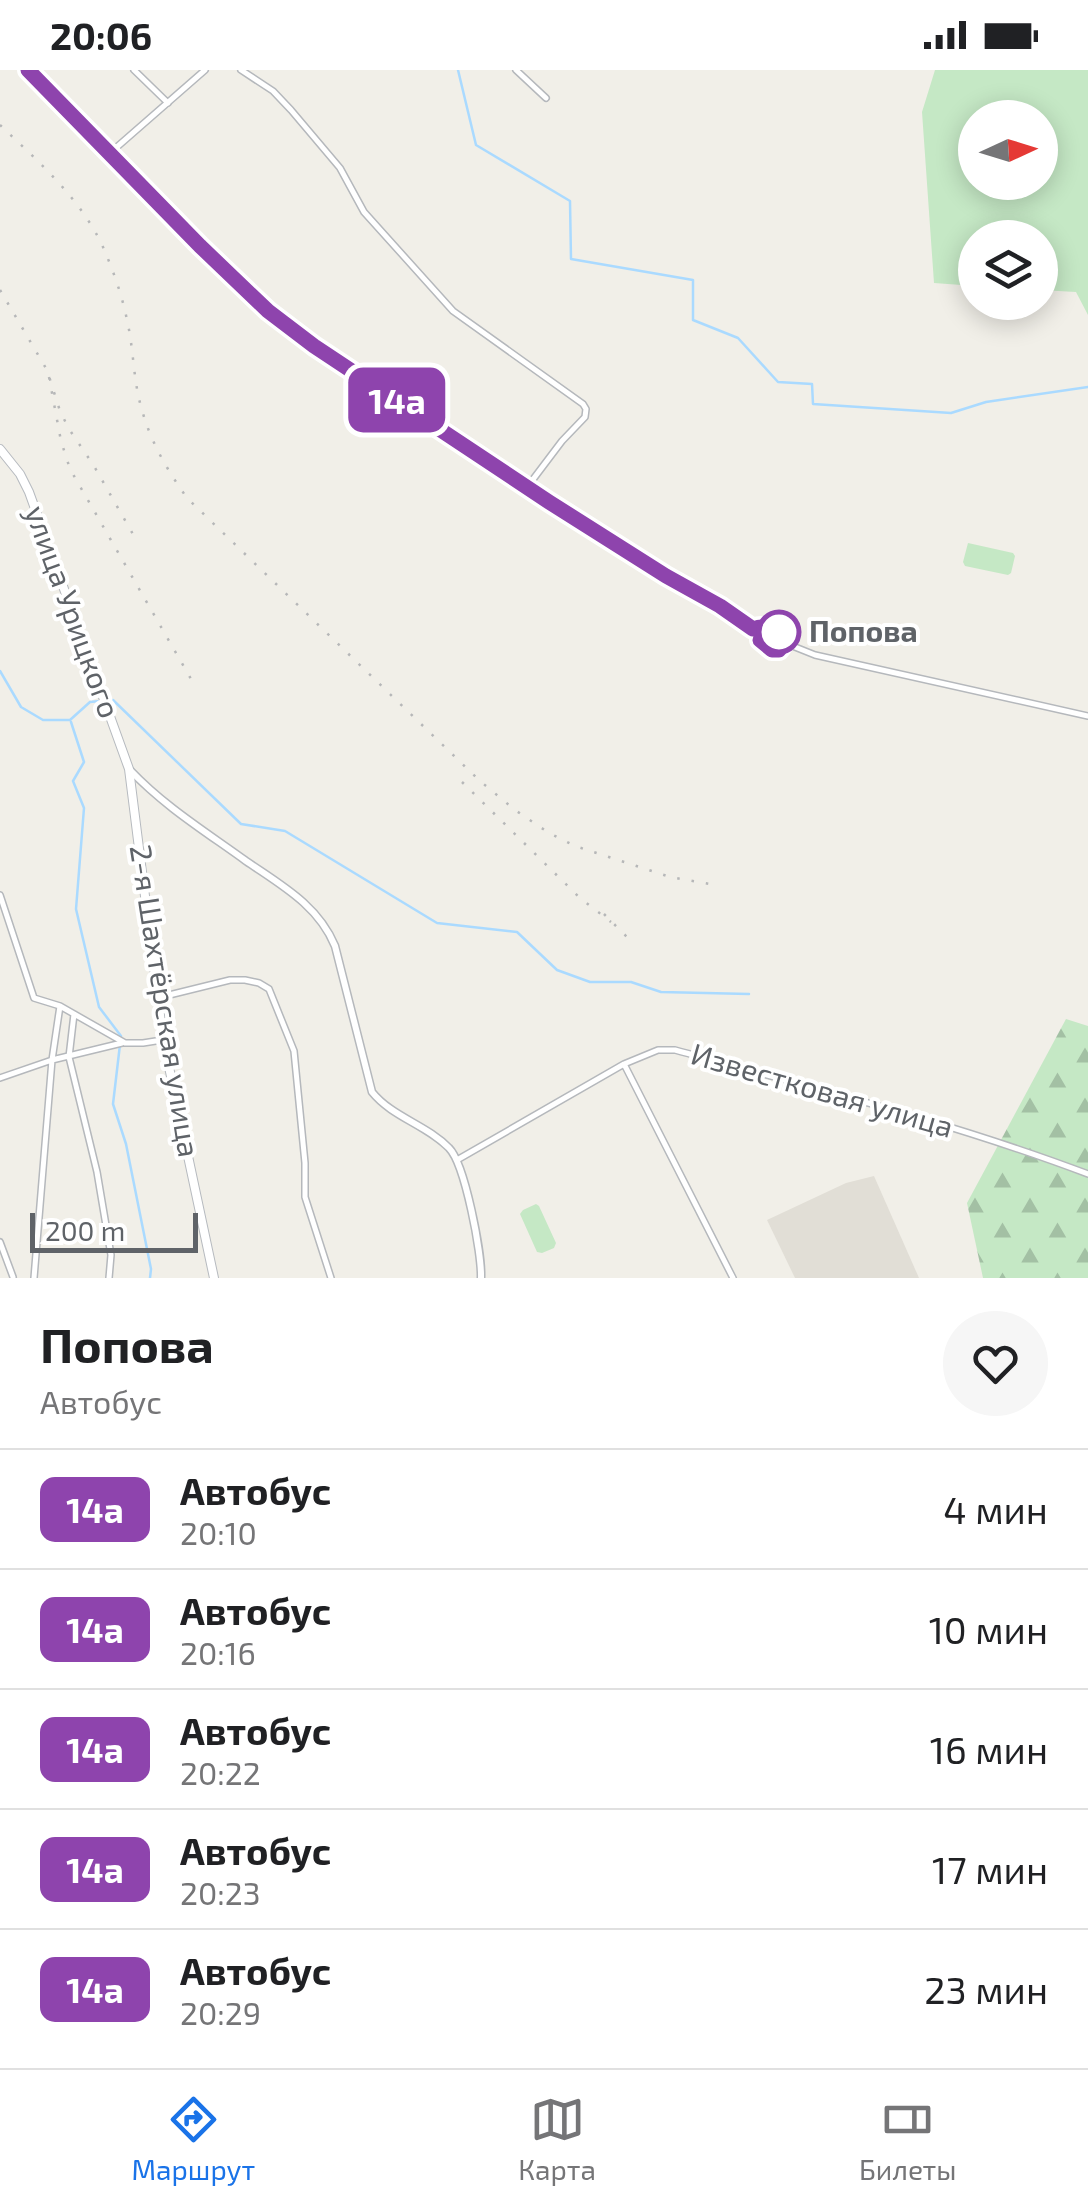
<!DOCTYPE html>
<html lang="ru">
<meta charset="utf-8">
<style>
:root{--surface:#fff;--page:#f6f6f6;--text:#202124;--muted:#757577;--line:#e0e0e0;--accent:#1a73e8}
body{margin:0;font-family:"Exo 2",sans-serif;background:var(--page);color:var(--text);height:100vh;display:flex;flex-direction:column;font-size:38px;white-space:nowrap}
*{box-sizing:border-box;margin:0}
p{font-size:32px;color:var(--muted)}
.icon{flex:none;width:55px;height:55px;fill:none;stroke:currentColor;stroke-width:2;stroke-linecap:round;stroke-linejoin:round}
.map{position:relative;height:1208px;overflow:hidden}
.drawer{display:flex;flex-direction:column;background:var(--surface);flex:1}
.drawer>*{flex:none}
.badge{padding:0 20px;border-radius:15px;font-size:35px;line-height:65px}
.needle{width:65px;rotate:86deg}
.fabs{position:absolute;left:958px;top:30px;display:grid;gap:20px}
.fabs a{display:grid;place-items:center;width:100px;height:100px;border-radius:50%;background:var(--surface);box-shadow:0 5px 25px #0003;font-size:50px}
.scale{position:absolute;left:30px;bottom:25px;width:168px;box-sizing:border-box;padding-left:10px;border:5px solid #5f6368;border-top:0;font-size:28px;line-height:35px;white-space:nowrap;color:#5f6368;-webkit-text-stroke:8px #fff;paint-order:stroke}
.map>.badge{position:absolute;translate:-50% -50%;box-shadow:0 0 0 5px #fff}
.round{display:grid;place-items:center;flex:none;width:105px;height:105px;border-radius:52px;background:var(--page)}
.summary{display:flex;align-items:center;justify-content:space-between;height:170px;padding:0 40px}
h1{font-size:48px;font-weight:700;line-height:75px}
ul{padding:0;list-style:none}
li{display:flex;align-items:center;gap:30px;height:120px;padding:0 40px;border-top:2px solid var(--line)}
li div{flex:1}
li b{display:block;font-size:38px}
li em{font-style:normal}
li .badge{min-width:110px;font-weight:700;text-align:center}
.status{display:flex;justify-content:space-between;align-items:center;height:70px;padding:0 50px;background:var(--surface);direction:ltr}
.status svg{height:28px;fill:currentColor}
.menu{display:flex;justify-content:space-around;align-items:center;height:140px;border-top:2px solid var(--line);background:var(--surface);font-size:28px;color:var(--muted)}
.menu a{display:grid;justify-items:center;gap:5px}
.menu .on{color:var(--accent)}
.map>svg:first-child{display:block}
</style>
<div class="status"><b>20:06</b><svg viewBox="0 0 49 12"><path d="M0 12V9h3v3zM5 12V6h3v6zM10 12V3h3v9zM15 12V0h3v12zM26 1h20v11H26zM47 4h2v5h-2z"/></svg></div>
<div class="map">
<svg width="1088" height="1208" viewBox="0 0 1088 1208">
<defs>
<pattern id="forest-firs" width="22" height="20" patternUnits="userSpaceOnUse" patternTransform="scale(2.5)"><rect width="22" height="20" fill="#c5e8c5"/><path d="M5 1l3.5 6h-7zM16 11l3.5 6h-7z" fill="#a3c0a4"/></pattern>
</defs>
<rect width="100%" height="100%" fill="#f1efe8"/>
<path fill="#e1ded6" d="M874,1106L919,1208H795L767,1150L846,1113Z"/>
<path fill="url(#forest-firs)" d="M1066,949L1088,956V1208H983L967,1133Z"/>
<path fill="#c5e8c5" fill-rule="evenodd" d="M935,0H1088V245L1076,222L1040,220V168H975V216L934,213L922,42ZM975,48H1040V112H975Z
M968,473L1013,483L1015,486L1011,503L1008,505L965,496L963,492Z
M536,1134L539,1136L556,1173L554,1178L542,1183L537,1182L520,1144L523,1140Z"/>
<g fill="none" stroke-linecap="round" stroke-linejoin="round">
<path stroke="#aadaff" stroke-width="2.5" d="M458,0L476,75L570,131L571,189L693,210V250L738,268L778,312L812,314L813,334L951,343L986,332L1088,317
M0,601L21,637L43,650H70L90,632L100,631
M108,630H113L241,754L285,761L437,853L517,862L557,900L590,912H631L661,922L749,924
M71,652L84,692L73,711L84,738L76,839L99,937L121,966L113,1034L126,1074L151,1199L150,1208"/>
<defs>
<path id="minor" d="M134,0L168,33
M241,0L273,21L291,40L340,98L364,142L453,241L583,334L586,339L585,347L562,371L528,416
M516,0L546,28
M110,83L205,0
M785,573L815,585L1088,646
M0,825L34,928L60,936L125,973H143L162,970
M157,928L230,910H245L259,913L269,919L294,981L305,1093V1127L331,1208
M74,944L69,987L97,1102L111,1185L109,1208
M624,994L733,1208
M0,1008L52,990L122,973
M457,1090L624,994L658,980H675C813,1018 953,1053 1088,1104
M0,1172L13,1207
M34,1208L52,990L60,936"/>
<path id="tertiary" d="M28,0L200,176L273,245L314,275L549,431L666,506L720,536L753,559L769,578L776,580L784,575L783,566C775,557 764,554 753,559
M130,700C164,736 206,762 246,791C281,815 318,835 335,876L372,1022C392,1047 427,1055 449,1078C465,1094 482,1184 481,1208"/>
<path id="secondary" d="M0,379L20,404L29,422L129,699L163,969L214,1208"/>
</defs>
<use href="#minor" stroke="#b5b8bc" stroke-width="8"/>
<use href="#tertiary" stroke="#b5b8bc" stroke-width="9"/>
<use href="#secondary" stroke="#b6babf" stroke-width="10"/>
<use href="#minor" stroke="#fff" stroke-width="5"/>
<use href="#tertiary" stroke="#fff" stroke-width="6"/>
<use href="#secondary" stroke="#fff" stroke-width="8"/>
<path stroke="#b6b7b8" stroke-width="2.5" stroke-dasharray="2.5 12" stroke-linecap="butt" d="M0,55C38,91 81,129 103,177C113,200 122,225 127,250C134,280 133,311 142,340C151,373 168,401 187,428L480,711L515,740L549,763L575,776L670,807L716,815
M0,220L47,300L60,341L69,359L94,396L134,466
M49,307L61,371L70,399L191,609
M462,712L580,828L611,852
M604,844L632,872"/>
</g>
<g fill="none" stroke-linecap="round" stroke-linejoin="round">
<defs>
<path id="line" d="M28,0L200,176L268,241L314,276L549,432L666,506L720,536L753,559C765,554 782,558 785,572L779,580H772L760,570"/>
</defs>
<use href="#line" stroke="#fff" stroke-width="22"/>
<use href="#line" stroke="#8e44ad" stroke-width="15"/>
</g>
<circle fill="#fff" stroke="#8e44ad" stroke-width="5" cx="779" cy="562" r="20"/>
<g text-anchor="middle" stroke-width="8" stroke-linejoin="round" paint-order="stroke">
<g font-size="30" fill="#5f6368" stroke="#fff">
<text transform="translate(72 542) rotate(70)" y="10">улица Урицкого</text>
<text transform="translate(164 931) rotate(81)" y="10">2-я Шахтёрская улица</text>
<text transform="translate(822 1021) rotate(16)" y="10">Известковая улица</text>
</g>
<g font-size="30" font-weight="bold" fill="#5f6368" stroke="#fff" text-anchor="start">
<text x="809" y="572">Попова</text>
</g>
</g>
</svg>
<div class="fabs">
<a><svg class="needle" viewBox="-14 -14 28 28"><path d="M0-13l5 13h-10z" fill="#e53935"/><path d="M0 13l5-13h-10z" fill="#757577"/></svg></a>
<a><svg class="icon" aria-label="layers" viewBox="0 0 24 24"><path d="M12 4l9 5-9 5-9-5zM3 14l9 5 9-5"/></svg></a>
</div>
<div class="scale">200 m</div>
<b class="badge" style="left:397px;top:330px;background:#8e44ad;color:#fff">14а</b>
</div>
<section class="drawer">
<div class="summary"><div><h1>Попова</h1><p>Автобус</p></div><a class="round"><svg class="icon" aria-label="heart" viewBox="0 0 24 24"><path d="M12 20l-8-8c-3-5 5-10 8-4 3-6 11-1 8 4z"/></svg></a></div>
<ul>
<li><span class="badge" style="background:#8e44ad;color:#fff">14а</span><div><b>Автобус</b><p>20:10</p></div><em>4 мин</em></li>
<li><span class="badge" style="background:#8e44ad;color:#fff">14а</span><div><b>Автобус</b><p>20:16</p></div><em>10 мин</em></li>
<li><span class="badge" style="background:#8e44ad;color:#fff">14а</span><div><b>Автобус</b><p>20:22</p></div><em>16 мин</em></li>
<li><span class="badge" style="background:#8e44ad;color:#fff">14а</span><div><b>Автобус</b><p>20:23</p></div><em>17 мин</em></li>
<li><span class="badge" style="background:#8e44ad;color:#fff">14а</span><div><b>Автобус</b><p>20:29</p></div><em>23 мин</em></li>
</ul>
</section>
<nav class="menu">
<a class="on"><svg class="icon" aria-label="directions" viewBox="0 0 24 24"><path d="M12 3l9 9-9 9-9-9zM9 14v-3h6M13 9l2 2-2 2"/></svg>Маршрут</a>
<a><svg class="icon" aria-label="map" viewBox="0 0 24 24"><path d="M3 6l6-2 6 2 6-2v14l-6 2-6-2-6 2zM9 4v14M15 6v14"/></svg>Карта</a>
<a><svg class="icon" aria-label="tickets" viewBox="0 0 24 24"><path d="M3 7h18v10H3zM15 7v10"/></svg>Билеты</a>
</nav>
